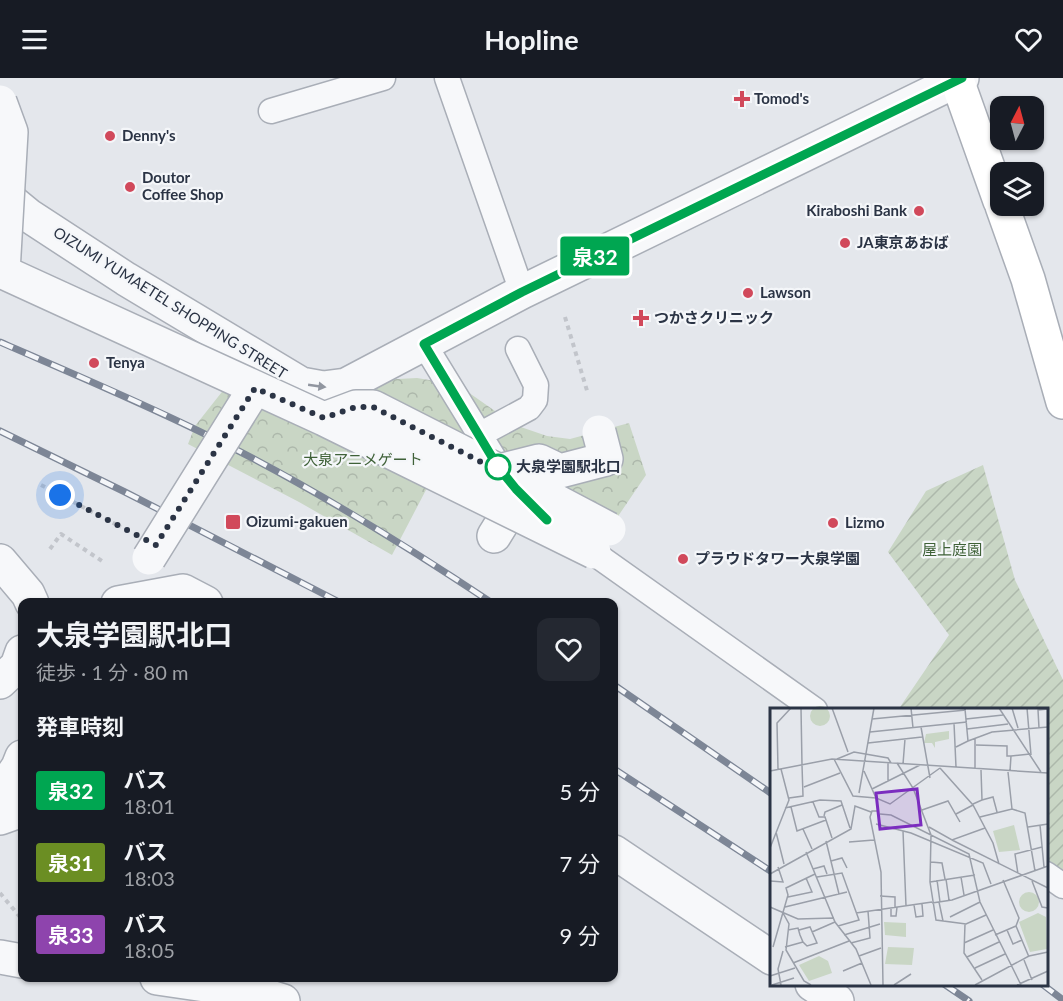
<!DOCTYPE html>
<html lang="ja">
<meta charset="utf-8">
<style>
:root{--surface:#171b24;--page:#242831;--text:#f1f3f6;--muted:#9ea1a6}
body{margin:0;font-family:Lato,"Noto Sans JP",sans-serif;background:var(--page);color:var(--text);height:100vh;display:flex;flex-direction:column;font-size:22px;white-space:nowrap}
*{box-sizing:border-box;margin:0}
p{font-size:20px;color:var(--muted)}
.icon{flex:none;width:33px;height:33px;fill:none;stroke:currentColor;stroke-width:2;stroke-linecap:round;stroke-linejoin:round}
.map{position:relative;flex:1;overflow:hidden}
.panel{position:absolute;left:18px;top:520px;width:600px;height:384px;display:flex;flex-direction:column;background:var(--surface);border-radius:12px;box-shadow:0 2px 4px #0004}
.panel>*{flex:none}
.badge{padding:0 12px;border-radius:4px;font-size:21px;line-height:39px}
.needle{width:39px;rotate:6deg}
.buttons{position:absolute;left:990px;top:18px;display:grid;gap:12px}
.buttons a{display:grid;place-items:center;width:54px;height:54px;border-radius:12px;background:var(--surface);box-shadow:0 2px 4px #0004;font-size:30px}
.you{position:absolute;width:30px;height:30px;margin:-15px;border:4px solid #fff;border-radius:50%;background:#1a73e8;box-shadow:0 0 0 9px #1a73e833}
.map>.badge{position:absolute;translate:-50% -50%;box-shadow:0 0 0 3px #fff}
h2{padding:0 18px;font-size:22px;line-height:54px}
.round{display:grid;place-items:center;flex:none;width:63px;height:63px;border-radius:12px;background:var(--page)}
.overview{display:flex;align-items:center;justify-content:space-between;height:102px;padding:0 18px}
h1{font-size:28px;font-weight:700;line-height:45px}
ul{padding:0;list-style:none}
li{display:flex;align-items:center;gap:18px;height:72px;padding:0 18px}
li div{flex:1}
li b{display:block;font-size:22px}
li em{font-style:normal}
li .badge{min-width:66px;font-weight:700;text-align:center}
header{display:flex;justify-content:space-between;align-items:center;height:78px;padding:0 18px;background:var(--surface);font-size:27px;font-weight:700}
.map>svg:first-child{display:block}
</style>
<header><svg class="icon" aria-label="menu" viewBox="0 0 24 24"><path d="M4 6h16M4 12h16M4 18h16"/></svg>Hopline<svg class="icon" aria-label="heart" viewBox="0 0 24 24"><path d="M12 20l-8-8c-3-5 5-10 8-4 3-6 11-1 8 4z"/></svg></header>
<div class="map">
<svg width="1063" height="923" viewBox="0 0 1063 923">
<defs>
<pattern id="park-crowns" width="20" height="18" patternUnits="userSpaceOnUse" patternTransform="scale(1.5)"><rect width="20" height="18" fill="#c9d6c5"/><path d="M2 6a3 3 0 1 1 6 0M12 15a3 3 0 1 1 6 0" fill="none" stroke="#adb8ab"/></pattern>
<pattern id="garden-furrows" width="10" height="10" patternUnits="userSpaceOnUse" patternTransform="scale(1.5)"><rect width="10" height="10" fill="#c9d6c5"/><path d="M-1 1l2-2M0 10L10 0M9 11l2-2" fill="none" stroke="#adb8ab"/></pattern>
</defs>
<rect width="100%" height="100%" fill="#e4e7ec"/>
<path fill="url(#park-crowns)" d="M417,300L441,304L465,312L515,347L547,358L570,361L629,345L646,397L587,484L427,410L392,477L299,424L188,366L195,348L225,310Z"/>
<path fill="url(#garden-furrows)" d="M983,387L1015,502L1063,602V802L1047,795L1046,632H898L949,557L888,474L926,413Z"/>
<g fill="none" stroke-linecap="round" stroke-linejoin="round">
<defs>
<path id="lane" d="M447,0L522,214
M271,33L383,0
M424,266L503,395
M479,357L529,330L535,322L536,307L518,271
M581,466L815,632
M1046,796L1063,808"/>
<path id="street" d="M0,114L28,137L126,201L301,306L323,310L346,307L522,214L962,0
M494,458L510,432
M0,483L28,516L32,525
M118,525L183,513L206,525
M0,604L17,588L22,574
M0,715L18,689L22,679
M0,740L14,735L22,725
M614,774L772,880
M0,879L22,883
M157,900L254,914L283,923
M812,906L837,923"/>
<path id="secondary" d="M957,2L1000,123
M1002,128L1028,201L1063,324"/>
</defs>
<use href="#lane" stroke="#a9aeb7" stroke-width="27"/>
<use href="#street" stroke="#a9aeb7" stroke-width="36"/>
<use href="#secondary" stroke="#a9aeb7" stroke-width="36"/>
<path stroke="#c2c5cb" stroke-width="4" stroke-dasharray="4.5 4.5" stroke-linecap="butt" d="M565,239L588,316
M41,407L121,449
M50,471L61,456L105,485
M0,815L20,839"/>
<use href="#lane" stroke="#f7f8fa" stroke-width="24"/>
<use href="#street" stroke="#f7f8fa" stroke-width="33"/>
<use href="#secondary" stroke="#fff" stroke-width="33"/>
<defs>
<path id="rail" d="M0,264C71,295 143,325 213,360C310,408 402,465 492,525
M0,353L125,414L341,525
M614,607L772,716
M614,691L772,794
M944,906L969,923
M1042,906L1063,922"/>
</defs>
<use href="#rail" stroke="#7d8696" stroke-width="7"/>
<use href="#rail" stroke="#f4f6f9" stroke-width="4.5" stroke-dasharray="14" stroke-linecap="butt"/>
<defs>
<path id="street-bridge" d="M0,24L11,54L3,194L0,191
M3,194L324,341L594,474
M324,341L356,329H373L499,393L539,383L560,393L606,381L599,354
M499,393L609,451
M149,480L255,310"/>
</defs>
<use href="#street-bridge" stroke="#a9aeb7" stroke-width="36" stroke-linecap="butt"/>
<use href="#street-bridge" stroke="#f7f8fa" stroke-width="33"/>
</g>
<defs><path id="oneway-solid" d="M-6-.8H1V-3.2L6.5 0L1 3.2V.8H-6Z" transform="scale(1.5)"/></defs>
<use fill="#9196a0" href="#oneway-solid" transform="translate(317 308) rotate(8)"/>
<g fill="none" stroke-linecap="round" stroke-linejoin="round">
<defs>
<path id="line" d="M547,442L516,411L498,389L424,266L522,214L962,0"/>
</defs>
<use href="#line" stroke="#fff" stroke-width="14"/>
<use href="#line" stroke="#00a651" stroke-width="9"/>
<path stroke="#2b3445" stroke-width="6" stroke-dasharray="0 10.8" d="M60,417L156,467L255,310L324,340L356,329H373L499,393L498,389"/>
</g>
<g fill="#d1495b" stroke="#f4f6f9" stroke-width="2">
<path d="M739 12h6v6h6v6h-6v6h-6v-6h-6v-6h6z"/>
<circle cx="110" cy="58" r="6"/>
<circle cx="130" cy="109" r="6"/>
<circle cx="919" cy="133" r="6"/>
<circle cx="845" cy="165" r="6"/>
<circle cx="748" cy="215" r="6"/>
<path d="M638 231h6v6h6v6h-6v6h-6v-6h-6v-6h6z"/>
<circle cx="94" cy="285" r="6"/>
<rect x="225" y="436" width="16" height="16" rx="3"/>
<circle cx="833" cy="445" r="6"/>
<circle cx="683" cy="481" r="6"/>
</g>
<circle fill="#fff" stroke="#00a651" stroke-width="3" cx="498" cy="389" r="12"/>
<g text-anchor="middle" stroke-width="4.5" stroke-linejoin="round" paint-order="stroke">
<g font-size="15" font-weight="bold" fill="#2b3445" stroke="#f4f6f9" text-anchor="start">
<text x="754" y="26">Tomod's</text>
<text x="122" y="63">Denny's</text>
<text x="142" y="105">Doutor<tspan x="142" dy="17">Coffee Shop</tspan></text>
<text x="907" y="138" text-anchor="end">Kiraboshi Bank</text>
<text x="857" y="170">JA東京あおば</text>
<text x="760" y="220">Lawson</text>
<text x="654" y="245">つかさクリニック</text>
<text x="106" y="290">Tenya</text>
<text x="246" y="449">Oizumi-gakuen</text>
<text x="845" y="450">Lizmo</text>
<text x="695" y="486">プラウドタワー大泉学園</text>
</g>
<g font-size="15" fill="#2b3445" stroke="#f4f6f9">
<text transform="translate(170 225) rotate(32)" y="5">OIZUMI YUMAETEL SHOPPING STREET</text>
</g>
<g font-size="15" fill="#3f6138" stroke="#f4f6f9">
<text x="363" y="387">大泉アニメゲート</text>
<text x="952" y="477">屋上庭園</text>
</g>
<g font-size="15" font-weight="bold" fill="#2b3445" stroke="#f4f6f9" text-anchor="start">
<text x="516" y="394">大泉学園駅北口</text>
</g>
</g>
<g transform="translate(770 630)">
<rect width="278" height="278" fill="#e4e7ec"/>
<path d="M179,23V31L165,34V40L162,35H154L156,26Z" fill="#c9d6c5"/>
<path d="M40 8a10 10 0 1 1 20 0a10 10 0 1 1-20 0ZM244,117L250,142L229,144L223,123ZM249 194a10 10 0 1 1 20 0a10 10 0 1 1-20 0ZM268,205L276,209L277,241L260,244L249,214ZM114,214L136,215V229L115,227ZM118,239L144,240L142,257L115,256ZM49,248L58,253L62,265L39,273L29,257Z" fill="#c9d6c5"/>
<path fill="none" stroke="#9a9fa9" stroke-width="1.5" d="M31,0L32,57M62,0L78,44M141,0L143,20M229,0L271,64M242,0L248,20M257,0L261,47M102,11L196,2M196,11L233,7M184,15L186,59M151,19L160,70M269,20L268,2L278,1M197,21L238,16M100,24L197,14M198,33L222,24L278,19M98,35L152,29M206,37L237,38V48H241L240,63M186,39L198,33L195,1M241,48L260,46M64,51L83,88L106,90M67,51L84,44L118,50L121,55M118,55V74M127,55L143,80L161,127L160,174L166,212L196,216L216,207M133,56L135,31M170,60L203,97L223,135L229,156M205,60V31M8,61L7,15L21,0M0,63L62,51L278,65M94,63L106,90L120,96L170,60M238,64L242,101M34,79L70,65M102,81L150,57M89,85L104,0M19,90L33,88L32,57M212,92L223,89L227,104M43,94L49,109H55L62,130M203,96L212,92L211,62M21,99L27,123L56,112M15,100L50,92L71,93L80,120M152,102L178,93L190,114M107,103H102L100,109L111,164L113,277M110,106L121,107L199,146L210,194L251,277M186,106L203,97M54,108L55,104L72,97M210,109L242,101L255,105L265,163M106,116L141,125L213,155L221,176M270,117L274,159M159,119L182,132L215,120M258,119L278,116M33,121L42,141M133,123L136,198M6,124L14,156M182,132L278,180M56,133L69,186M79,134L104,132M0,140L19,92L11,61M36,144L65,214L86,241L101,277M61,153L72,150L77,160M161,154L172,155L175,171M43,161L54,158L57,166M0,166L81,121L85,98L101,104M248,166L245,146L272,139M47,169L72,165L89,212L68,218M191,169L194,187M176,171L179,192M167,172L170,194M233,172L249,210L246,218L259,249M0,173L13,174L8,159M262,173L272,199L278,200M160,174L205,167M110,188L125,189V199M18,189L42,184L36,170M169,194L173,213M162,195L182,192L278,158M144,197L146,209L153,208L152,196M0,199L28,211L64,210M15,199L77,184M121,200V208H126L127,199M13,205L19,216L16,242L34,273L41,277M86,205L162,194M180,209L210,194M195,216L194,245L212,272M18,222L28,220L30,227L33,234L37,238L47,235L40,219L29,222M237,222L243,236L252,232M42,224L65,214M74,227L110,216M225,227L246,218M81,235L100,230L98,203M194,235L223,222M3,239L18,187L16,180L45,166M15,239L33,234M89,248L111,240M197,249L229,234M254,252L262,272M23,255L79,233M205,260L235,246M73,263L92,255M0,268L25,260M2,277L24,270M11,277L8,261L13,243M124,277L141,266M205,277L259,248L278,244M247,277L278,263"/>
<path fill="#7b2cbf" fill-opacity="0.15" stroke="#7b2cbf" stroke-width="3" d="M147,81L151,117L110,121L106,85Z"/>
<rect width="278" height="278" fill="none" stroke="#2b3445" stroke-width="3"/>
</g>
</svg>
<div class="buttons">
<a><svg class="needle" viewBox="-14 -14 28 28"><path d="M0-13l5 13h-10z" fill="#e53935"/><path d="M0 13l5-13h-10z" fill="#9ea1a6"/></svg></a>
<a><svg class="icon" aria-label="layers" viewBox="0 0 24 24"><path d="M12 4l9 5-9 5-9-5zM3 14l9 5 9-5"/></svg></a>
</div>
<div class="you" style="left:60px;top:417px"></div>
<b class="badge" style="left:595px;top:178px;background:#00a651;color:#fff">泉32</b>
<section class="panel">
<div class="overview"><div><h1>大泉学園駅北口</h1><p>徒歩 · 1 分 · 80 m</p></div><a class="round"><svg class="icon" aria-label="heart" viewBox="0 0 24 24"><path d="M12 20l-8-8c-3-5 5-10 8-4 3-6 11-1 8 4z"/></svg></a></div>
<h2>発車時刻</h2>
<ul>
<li><span class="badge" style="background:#00a651;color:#fff">泉32</span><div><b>バス</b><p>18:01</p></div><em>5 分</em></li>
<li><span class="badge" style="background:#6b8e23;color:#fff">泉31</span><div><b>バス</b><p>18:03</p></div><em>7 分</em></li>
<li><span class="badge" style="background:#8e44ad;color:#fff">泉33</span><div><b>バス</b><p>18:05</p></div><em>9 分</em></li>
</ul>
</section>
</div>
